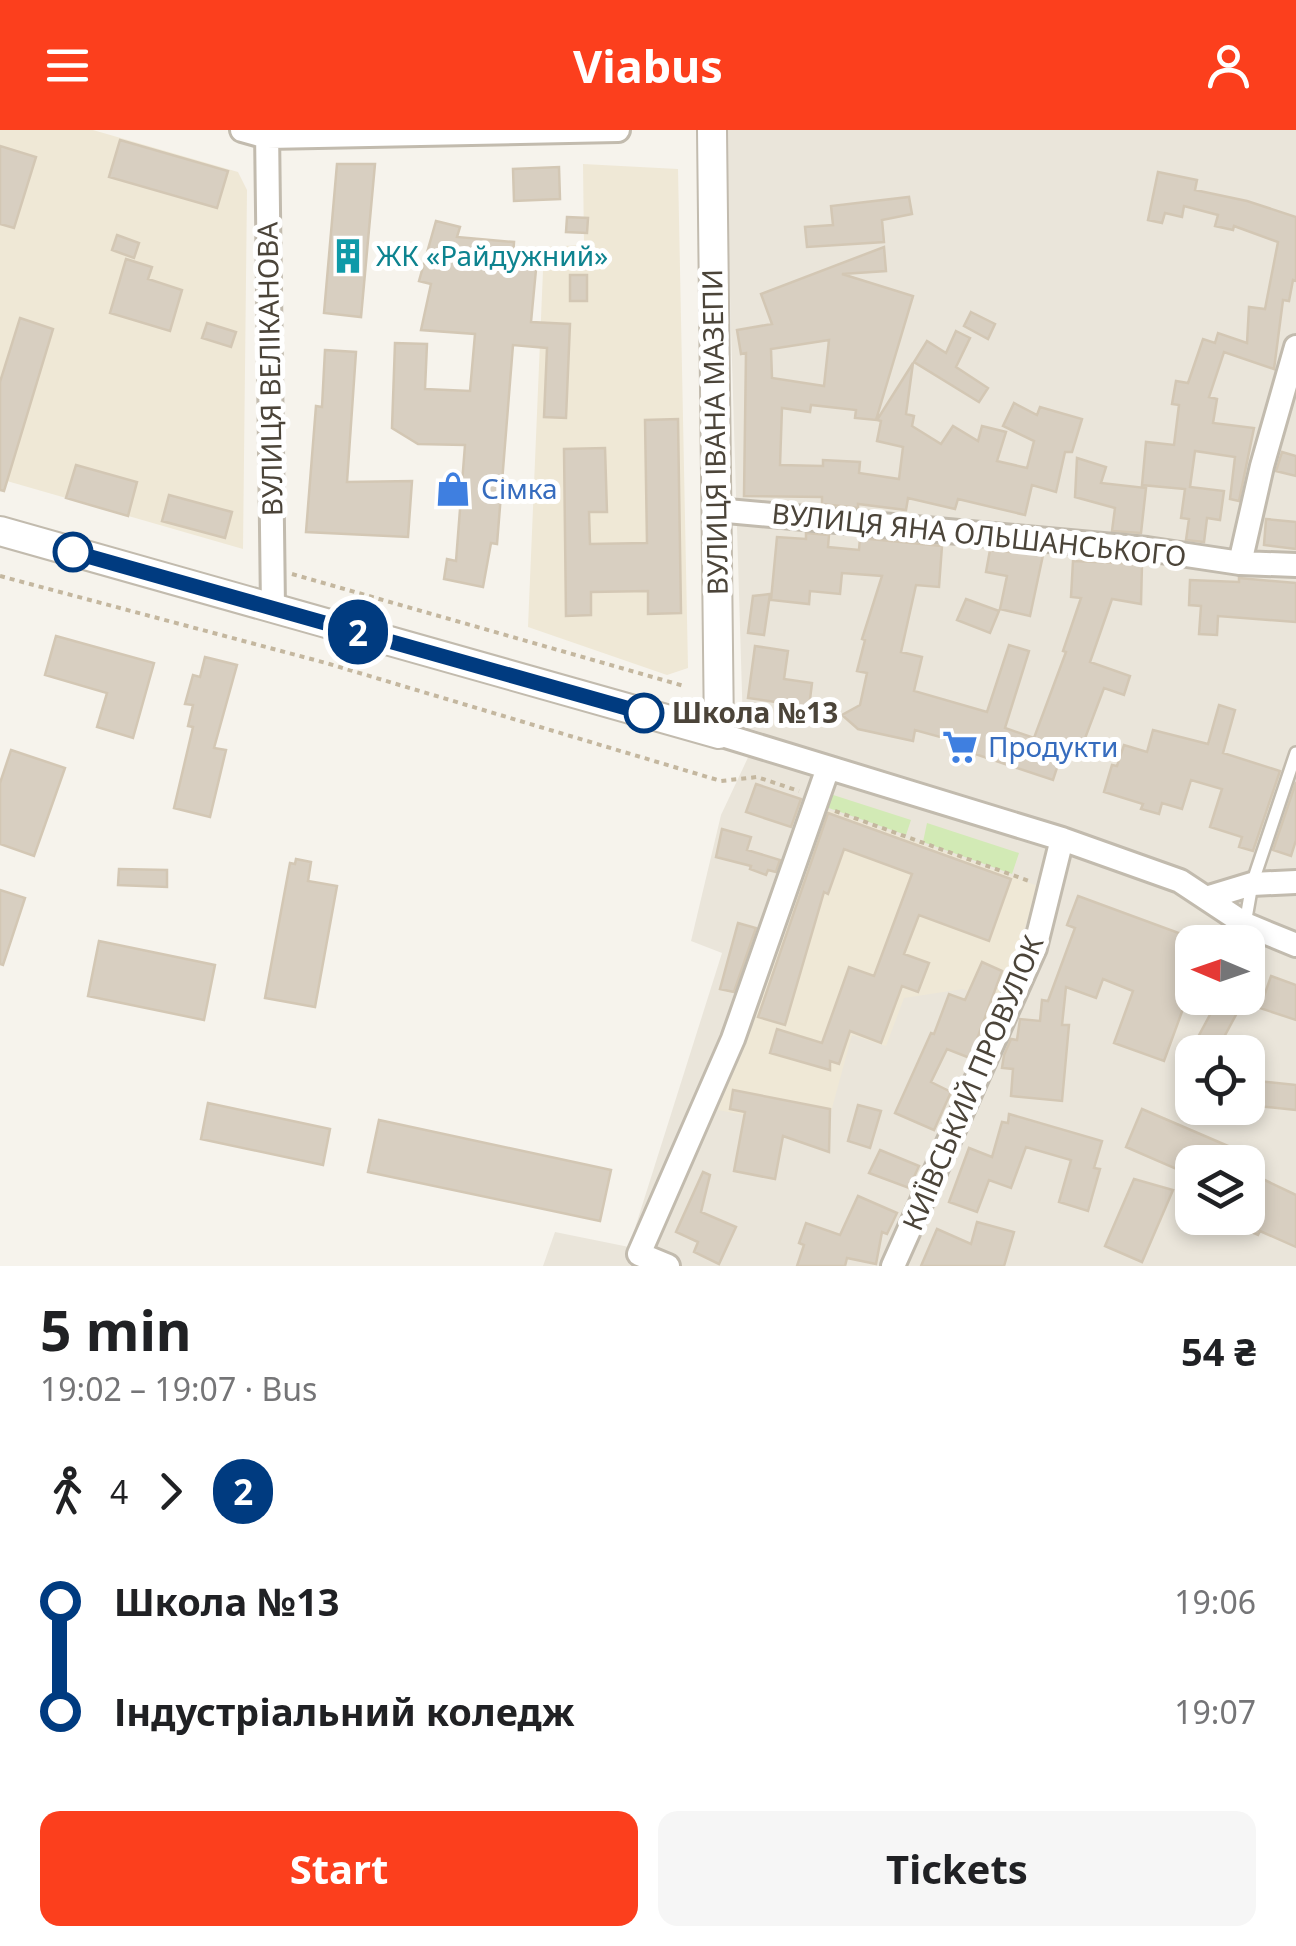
<!DOCTYPE html>
<meta charset="utf-8">
<style>
:root{--surface:#fff;--page:#f6f6f6;--text:#202124;--muted:#757577;--accent:#fc3f1d}
body{margin:0;font-family:"Noto Sans",sans-serif;background:var(--page);color:var(--text);height:100vh;display:flex;flex-direction:column;font-size:38px;white-space:nowrap}
*{box-sizing:border-box;margin:0}
p{font-size:32px;color:var(--muted)}
.icon{flex:none;width:55px;height:55px;fill:none;stroke:currentColor;stroke-width:2;stroke-linecap:round;stroke-linejoin:round}
.map{position:relative;height:1136px;overflow:hidden}
.side{display:flex;flex-direction:column;background:var(--surface);flex:1}
.side>*{flex:none}
.badge{padding:0 20px;border-radius:32px;font-size:35px;line-height:65px}
.needle{width:65px;rotate:272deg}
.tools{position:absolute;left:1175px;top:795px;display:grid;gap:20px}
.tools a{display:grid;place-items:center;width:90px;height:90px;border-radius:20px;background:var(--surface);box-shadow:0 5px 15px #0003;font-size:50px}
.map>.badge{position:absolute;translate:-50% -50%;box-shadow:0 0 0 5px #fff}
.legs{display:flex;align-items:center;gap:15px;height:110px;padding:0 40px;font-size:32px}
.legs p{margin-inline-start:auto}
.overview{display:flex;align-items:center;justify-content:space-between;height:170px;padding:0 40px}
h1{font-size:55px;font-weight:700;line-height:75px}
.primary-button{display:flex;gap:20px;margin-top:auto;padding:20px 40px}
.primary-button a{flex:1;height:115px;border-radius:20px;background:var(--accent);color:#fff;font-size:40px;font-weight:700;line-height:115px;text-align:center}
.primary-button a+a{background:var(--page);color:var(--text)}
ul{padding:0 40px;list-style:none}
li{display:flex;align-items:center;gap:35px;height:110px;font-size:38px}
li i{display:grid;place-items:center;width:15px;height:100%;margin:0 12px;background:currentColor}
li i::after{content:'';width:25px;height:25px;margin:-12px;border:8px solid;border-radius:50%;background:var(--surface)}
li p{margin-inline-start:auto}
li:first-child i{background:linear-gradient(#0000 50%,currentColor 0)}
li:last-child i{background:linear-gradient(currentColor 50%,#0000 0)}
header{display:flex;justify-content:space-between;align-items:center;height:130px;padding:0 40px;background:var(--accent);color:#fff;font-size:45px;font-weight:700}
.map>svg:first-child{display:block}
</style>
<header><svg class="icon" aria-label="menu" viewBox="0 0 24 24"><path d="M4 6h16M4 12h16M4 18h16"/></svg>Viabus<svg class="icon" aria-label="person" viewBox="0 0 24 24"><circle cx="12" cy="8" r="4"/><path d="M4 21q1-7 8-7t8 7"/></svg></header>
<div class="map">
<svg width="1296" height="1136" viewBox="0 0 1296 1136">
<rect width="100%" height="100%" fill="#f6f3ec"/>
<path fill="#eae5da" fill-rule="evenodd" d="M725,0H1296V1136H543L555,1102L629,1117L722,823L691,811L721,685L760,602L743,596ZM1192,812H1248V868H1192ZM1192,922H1248V978H1192ZM1192,1032H1248V1088H1192Z"/>
<path fill="#efe8d6" d="M0,0H93L238,42L247,60L243,419L0,349Z
M583,34L678,39L688,538L667,545L528,497L544,117L584,115Z
M823,678L1038,756L1018,819L996,872L963,859L904,868L886,916L852,905L828,993L809,997L718,980Z"/>
<path fill="#d2eab5" d="M827,663L911,690L906,705L823,676Z
M927,693L1019,723L1012,744L923,712Z"/>
<path fill="#d8cfc1" stroke="#d3c7b4" stroke-width="2.5" fill-rule="evenodd" d="M120,10L228,41L217,78L109,47Z
M0,16L36,27L14,98L0,94Z
M337,34H375L361,187L324,183Z
M559,37L560,69L514,71L513,39Z
M1158,42L1197,50L1195,60L1247,71L1296,87V151L1293,150L1289,171L1283,170L1274,239L1224,222L1209,267L1217,269L1213,293L1254,298L1239,371L1230,369L1235,327L1195,321L1190,357L1224,361L1220,390L1207,388L1204,412L1186,410L1189,389L1181,388L1185,359L1142,355L1146,312L1174,315L1179,275L1172,274L1176,251L1188,253L1203,209L1215,213L1218,203L1247,213L1249,177L1265,179L1278,112L1234,96L1233,100L1215,96L1218,85L1184,76L1182,87L1165,83L1162,93L1148,90Z
M909,67L912,84L882,90L884,112L807,117L805,97L833,95L831,76Z
M567,87L588,88L587,103L566,102Z
M436,91L460,97L457,107L514,112L513,127L537,129L531,192L570,194L566,288L544,287L547,218L513,215L497,414L491,413L483,457L444,449L447,429L456,431L465,315L418,314L392,298L395,213L427,214L425,259L470,261L475,204L421,200L431,154L419,151Z
M117,105L139,113L134,128L112,120Z
M884,117L886,141L842,144L913,166L876,290L855,288L856,280L811,275L810,282L782,278L780,335L823,336V330L860,332L859,343L899,349L903,317L877,311L881,291L877,290L913,233L906,284L914,286L912,296L941,314L953,296L978,311L982,296L1006,302L997,331L1027,338L1034,311L1003,296L1014,273L1037,285L1040,277L1082,289L1072,322H1065L1056,362L1032,355L1025,385L958,369L955,379L908,368L906,380L858,374V378L822,374V367L744,366L746,223L741,224L737,200L772,194L761,164ZM829,210L824,256L772,248L771,219Z
M126,129L152,137L148,149L182,160L170,201L110,183Z
M570,145H587V171H570Z
M971,182L995,194L988,209L964,196Z
M20,188L53,199L4,361L0,360V252Z
M207,193L236,202L231,217L202,208Z
M956,201L970,208L956,237L988,258L979,272L914,232L927,211L946,223Z
M325,220L356,222L347,352L412,351L408,407L306,402L316,276L322,277Z
M678,289L681,483L648,484V461L591,462V485L566,486L564,319L605,318L607,382H589L590,414L647,413L645,290Z
M1282,322L1296,326V346L1276,341Z
M1077,328L1106,337L1101,353L1146,358L1141,403L1112,401L1115,378L1075,367Z
M76,335L137,352L128,386L66,368Z
M169,365L232,382L225,408L162,391Z
M1266,389L1296,392V419L1264,415Z
M806,403L829,405L828,417L859,420L860,408L942,416L939,457L916,455L901,522L922,527L914,561L987,582L1009,515L1029,521L1005,598L1034,608L1066,522L1063,521L1081,468L1071,467L1073,431L1142,434L1141,474L1112,469L1090,532L1130,546L1124,565L1104,558L1081,619L1065,613L1053,650L975,624L977,617L915,600L913,611L858,599L842,585L860,575L867,543L857,541L865,510L862,509L882,446L842,443L840,464L810,461L809,474L771,470L777,407L806,409Z
M990,420L1043,425L1030,486L1000,479L1007,446L986,442Z
M1239,448L1296,453V492L1218,486L1217,505L1199,504L1201,476L1189,475L1190,450L1239,452Z
M770,464L764,505L748,503L753,466Z
M966,469L999,481L990,503L957,490Z
M56,506L154,533L133,608L97,597L107,563L45,545Z
M755,516L788,521L784,549L812,553L809,577L748,568Z
M205,527L237,535L214,618L226,620L210,687L174,678L193,597L188,596L193,575L185,574L193,545L200,547Z
M1219,575L1235,580L1223,623L1280,641L1253,721L1239,717L1242,707L1210,697L1222,659L1191,650L1182,679L1162,673L1159,684L1141,679L1143,674L1104,662L1112,635L1117,636L1124,615L1147,622L1153,600L1208,614Z
M11,620L65,638L34,726L0,714V653Z
M1296,652V710L1291,726L1273,720Z
M756,654L801,669L791,697L746,682Z
M828,683L1011,749L989,811L919,785L904,824L929,833L918,862L902,856L881,913L850,901L839,934L830,931V940L770,923L777,899L822,913L849,837L874,846L912,744L844,719L828,764L824,762L785,895L758,887Z
M722,699L751,707L747,720L780,730L776,742L768,740L766,745L750,739L751,736L716,727Z
M296,729L311,732L308,751L337,756L315,877L265,868L290,733L295,734Z
M119,739L167,740V757L118,755Z
M0,760L25,768L3,835L0,834Z
M1078,766L1195,809L1185,839L1192,842V854L1164,931L1114,913L1133,861L1103,849L1096,868L1066,857L1062,895H1069L1062,971L1011,966L1013,939L1002,938L1004,925L1011,909L1017,910L1020,889L1040,891L1042,870L1048,871L1075,798L1067,795Z
M738,793L756,798L734,862L720,859Z
M99,811L215,835L204,890L88,866Z
M982,832L1002,841L970,928L947,919L931,952L951,962L934,1000L895,983L931,903L934,904L949,864L965,870Z
M1271,846L1296,855V890L1260,878Z
M1219,868H1245L1216,922H1190Z
M1248,950L1296,955V980L1248,975Z
M733,960L830,979L829,1022L783,1006L775,1049L734,1041L745,982L730,979Z
M208,973L330,999L323,1035L201,1009Z
M858,975L881,981L870,1018L848,1011Z
M1142,979L1228,1016L1221,1032L1185,1033L1181,1041L1126,1017Z
M1009,984L1102,1011L1094,1038L1100,1039L1088,1081L1059,1072L1071,1030L1026,1017L1011,1058L989,1050L977,1082L949,1072L969,1018L992,1027L1002,992L1008,993Z
M379,990L611,1040L600,1091L368,1042Z
M880,1020L919,1036L909,1058L869,1043Z
M703,1042L710,1045L701,1082L736,1097L719,1134L694,1122L698,1112L676,1102Z
M1248,1042L1296,1065V1117L1260,1101L1258,1105L1242,1098L1248,1088Z
M1134,1049L1173,1060L1142,1132L1105,1116Z
M858,1066L897,1083L887,1104L882,1102L876,1134L847,1128L845,1136H797L804,1115L799,1113L806,1093L840,1105Z
M977,1092L1014,1102L1004,1136H921L937,1099L971,1114Z"/>
<g fill="none" stroke-linecap="round" stroke-linejoin="round">
<defs>
<path id="service" d="M1245,794L1252,754L1296,623"/>
<path id="minor" d="M242,0L267,7L618,0
M267,0L273,478
M716,380L1147,419L1240,433L1296,435
M1240,433L1262,336L1296,217
M719,604L1062,709L1180,751L1245,794L1296,815
M1206,768L1252,754L1296,752
M668,1136L639,1124L733,909L828,638
M893,1136L1035,818L1062,709"/>
<path id="tertiary" d="M0,401L719,604L712,0"/>
</defs>
<use href="#service" stroke="#c2bbae" stroke-width="16"/>
<use href="#minor" stroke="#c2bbae" stroke-width="28"/>
<use href="#tertiary" stroke="#c2bbae" stroke-width="32"/>
<path stroke="#c4b79f" stroke-width="4" stroke-dasharray="5 5" stroke-linecap="butt" d="M292,444L684,556
M0,446L326,533L721,651L757,647L799,661
M835,681L1029,751"/>
<use href="#service" stroke="#fff" stroke-width="11"/>
<use href="#minor" stroke="#fff" stroke-width="22"/>
<use href="#tertiary" stroke="#fff" stroke-width="28"/>
</g>
<g fill="none" stroke-linecap="round" stroke-linejoin="round">
<defs>
<path id="line-1" d="M73,422L644,583"/>
</defs>
<use href="#line-1" stroke="#fff" stroke-width="22"/>
<use href="#line-1" stroke="#003b80" stroke-width="15"/>
</g>
<defs>
<symbol id="building-bare" viewBox="-9 -9 18 18"><path d="M-4-6H4V6H1V3H-1V6H-4ZM-2.5-4.3h1.7v1.8h-1.7ZM.8-4.3h1.7v1.8H.8ZM-2.5-1h1.7V.8h-1.7ZM.8-1h1.7V.8H.8Z" fill="#0f9aa8" stroke="#fff" stroke-width="2.5" paint-order="stroke"/></symbol>
<symbol id="shop-bare" viewBox="-9 -9 18 18"><path d="M-5-2.5h2.3a2.7 3.5 0 0 1 5.4 0H5L5.5 6h-11ZM-1.5-2.5h3a1.5 2.3 0 0 0-3 0Z" fill="#3f7fe0" stroke="#fff" stroke-width="2.5" paint-order="stroke"/></symbol>
<symbol id="supermarket-bare" viewBox="-9 -9 18 18"><path d="M-6-5.5h2.5l.6 2H6L4.5 2H-2.5L-4.4-4H-6ZM-1.5 3.2a1.3 1.3 0 1 0 .1 0ZM3 3.2a1.3 1.3 0 1 0 .1 0Z" fill="#3f7fe0" stroke="#fff" stroke-width="2.5" paint-order="stroke"/></symbol>
</defs>
<g fill-rule="evenodd">
<use href="#building-bare" x="323" y="101" width="50" height="50"/>
<use href="#shop-bare" x="428" y="334" width="50" height="50"/>
<use href="#supermarket-bare" x="935" y="592" width="50" height="50"/>
</g>
<g fill="#fff" stroke="#003b80" stroke-width="5">
<circle cx="73" cy="422" r="18"/>
<circle cx="644" cy="583" r="18"/>
</g>
<g text-anchor="middle" stroke-width="10" stroke-linejoin="round" paint-order="stroke">
<g font-size="28" fill="#0d838f" stroke="#fff" text-anchor="start">
<text x="376" y="136">ЖК «Райдужний»</text>
</g>
<g font-size="28" fill="#4b4439" stroke="#fff">
<text transform="translate(270 239) rotate(-91)" y="10">ВУЛИЦЯ ВЕЛІКАНОВА</text>
<text transform="translate(715 302) rotate(-91)" y="10">ВУЛИЦЯ ІВАНА МАЗЕПИ</text>
<text transform="translate(979 405) rotate(6)" y="10">ВУЛИЦЯ ЯНА ОЛЬШАНСЬКОГО</text>
<text transform="translate(973 953) rotate(-67)" y="10">КИЇВСЬКИЙ ПРОВУЛОК</text>
</g>
<g font-size="28" fill="#366cbe" stroke="#fff" text-anchor="start">
<text x="481" y="369">Сімка</text>
<text x="988" y="627">Продукти</text>
</g>
<g font-size="28" font-weight="bold" fill="#4b4439" stroke="#fff" text-anchor="start">
<text x="672" y="593">Школа №13</text>
</g>
</g>
</svg>
<div class="tools">
<a><svg class="needle" viewBox="-14 -14 28 28"><path d="M0-13l5 13h-10z" fill="#e53935"/><path d="M0 13l5-13h-10z" fill="#757577"/></svg></a>
<a><svg class="icon" aria-label="locate" viewBox="0 0 24 24"><circle cx="12" cy="12" r="6"/><path d="M12 2v4M12 18v4M2 12h4M18 12h4"/></svg></a>
<a><svg class="icon" aria-label="layers" viewBox="0 0 24 24"><path d="M12 4l9 5-9 5-9-5zM3 14l9 5 9-5"/></svg></a>
</div>
<b class="badge" style="left:358px;top:502px;background:#003b80;color:#fff">2</b>
</div>
<section class="side">
<div class="overview"><div><h1>5 min</h1><p>19:02 – 19:07 · Bus</p></div><b>54 ₴</b></div>
<div class="legs"><svg class="icon" aria-label="walk" viewBox="0 0 24 24"><circle cx="13" cy="4" r="2"/><path d="M13 8l-2 6 4 7M11 14l-3 7M7 12l3-4h3l4 4"/></svg>4<svg class="icon" aria-label="forward" viewBox="0 0 24 24"><path d="M9 5l7 7-7 7"/></svg><b class="badge" style="background:#003b80;color:#fff">2</b></div>
<ul>
<li><i style="color:#003b80"></i><b>Школа №13</b><p>19:06</p></li>
<li><i style="color:#003b80"></i><b>Індустріальний коледж</b><p>19:07</p></li>
</ul>
<div class="primary-button"><a>Start</a><a>Tickets</a></div>
</section>
